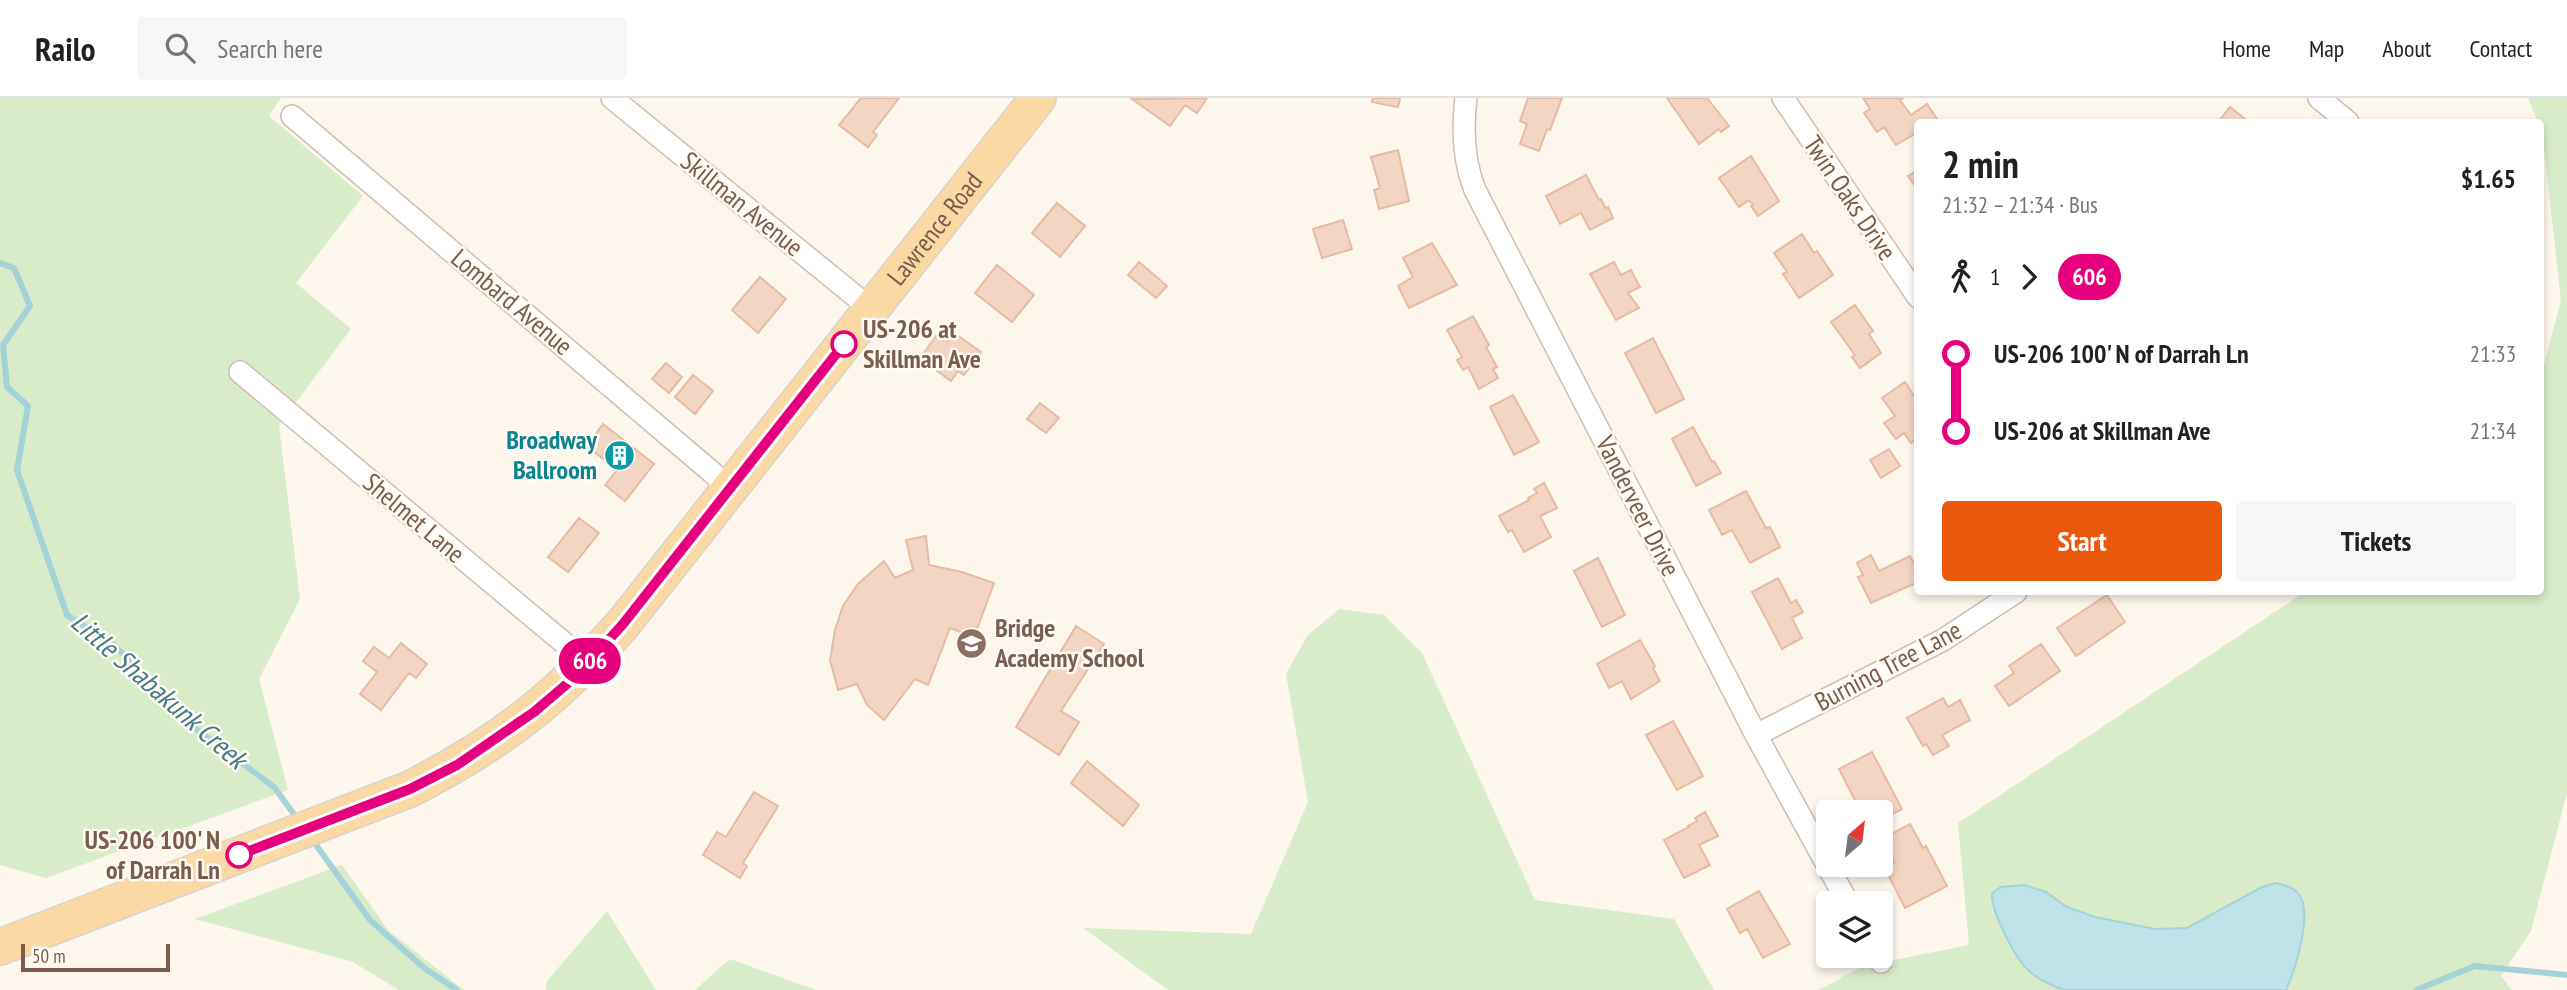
<!DOCTYPE html>
<meta charset="utf-8">
<style>
:root{--surface:#fff;--page:#f6f6f6;--text:#202124;--muted:#757577;--line:#e0e0e0;--accent:#ea580c}
body{margin:0;font-family:"PT Sans Narrow",sans-serif;background:var(--page);color:var(--text);height:100vh;display:flex;flex-direction:column;font-size:26px;white-space:nowrap}
*{box-sizing:border-box;margin:0}
p{font-size:23px;color:var(--muted)}
.icon{flex:none;width:38px;height:38px;fill:none;stroke:currentColor;stroke-width:2;stroke-linecap:round;stroke-linejoin:round}
.map{position:relative;flex:1;overflow:hidden}
.details{position:absolute;left:1914px;top:21px;width:630px;height:476px;display:flex;flex-direction:column;background:var(--surface);border-radius:7px;box-shadow:0 4px 10px #0003}
.details>*{flex:none}
.badge{padding:0 14px;border-radius:23px;font-size:24px;line-height:46px}
.needle{width:46px;rotate:28deg}
.buttons{position:absolute;left:1816px;top:702px;display:grid;gap:14px}
.buttons a{display:grid;place-items:center;width:77px;height:77px;border-radius:7px;background:var(--surface);box-shadow:0 4px 10px #0003;font-size:35px}
.scale{position:absolute;left:21px;bottom:18px;width:149px;box-sizing:border-box;padding-left:7px;border:4px solid #7a5c4d;border-top:0;font-size:19px;line-height:24px;white-space:nowrap;color:#7a5c4d;-webkit-text-stroke:5px #fffaf3;paint-order:stroke}
.map>.badge{position:absolute;translate:-50% -50%;box-shadow:0 0 0 4px #fff}
.legs{display:flex;align-items:center;gap:10px;height:77px;padding:0 28px;font-size:23px}
.legs p{margin-inline-start:auto}
.overview{display:flex;align-items:center;justify-content:space-between;height:119px;padding:0 28px}
h1{font-size:38px;font-weight:600;line-height:52px}
.primary-button{display:flex;gap:14px;margin-top:auto;padding:14px 28px}
.primary-button a{flex:1;height:80px;border-radius:7px;background:var(--accent);color:#fff;font-size:28px;font-weight:600;line-height:80px;text-align:center}
.primary-button a+a{background:var(--page);color:var(--text)}
ul{padding:0 28px;list-style:none}
li{display:flex;align-items:center;gap:24px;height:77px;font-size:26px}
li i{display:grid;place-items:center;width:10px;height:100%;margin:0 9px;background:currentColor}
li i::after{content:'';width:18px;height:18px;margin:-9px;border:5px solid;border-radius:50%;background:var(--surface)}
li p{margin-inline-start:auto}
li:first-child i{background:linear-gradient(#0000 50%,currentColor 0)}
li:last-child i{background:linear-gradient(currentColor 50%,#0000 0)}
header{display:flex;align-items:center;gap:42px;box-sizing:border-box;height:98px;padding:0 35px;background:var(--surface);border-bottom:2px solid var(--line)}
header strong{font-size:33px}
nav{display:flex;gap:38px;margin-inline-start:auto;font-size:24px}
.search{width:490px;height:63px;background:var(--page);display:flex;align-items:center;gap:18px;box-sizing:border-box;padding:0 24px;border-radius:7px;color:var(--muted);font-size:26px}
.map>svg:first-child{display:block}
</style>
<header>
<strong>Railo</strong>
<div class="search"><svg class="icon" aria-label="search" viewBox="0 0 24 24"><circle cx="10" cy="10" r="6"/><path d="M15 15l6 6"/></svg>Search here</div>
<nav><a>Home</a><a>Map</a><a>About</a><a>Contact</a></nav>
</header>
<div class="map">
<svg width="2567" height="892" viewBox="0 0 2567 892">
<rect width="100%" height="100%" fill="#fdf6ec"/>
<path fill="#d8ecc9" d="M0,0H281L269,18L363,98L296,185L351,231L279,327L300,501L259,581L288,692L46,780L0,767Z
M2528,0H2567V695L2531,833L2501,878L2512,892H1819L1863,868L1969,847L1958,725L2305,494H2541V279L2561,202L2541,24H2538Z
M1339,511L1384,517L1422,555L1535,802L1674,821L1714,892H1168L1083,830L1251,836L1308,704L1286,576L1307,538Z
M342,767L389,833L464,892H399L353,864L195,821Z
M607,813L656,892H546L547,883Z
M730,861L816,892H695Z"/>
<path fill="#bfe3e8" stroke="#a5d3da" stroke-width="2" d="M2276,785C2283,787 2291,788 2297,794C2315,811 2295,872 2286,892H2064C2054,888 2042,884 2034,877C2017,866 1991,814 1992,795L2001,789L2024,787L2046,794L2067,809L2095,819L2155,831L2187,830L2262,789Z"/>
<g fill="none" stroke-linecap="round" stroke-linejoin="round">
<path stroke="#a5d3da" stroke-width="6" d="M0,165L14,170L30,208L3,247L7,289L28,308L17,372L67,517L114,547L196,631L274,689L299,723
M311,740L370,822L424,870L457,892
M2416,892L2475,868L2567,877"/>
</g>
<path fill="#f3d5c3" stroke="#e6bba3" stroke-width="2" d="M861,0H899L873,34L877,37L868,49L839,27Z
M1207,0L1197,15L1185,7L1170,28L1132,1Z
M1373,0H1400L1398,9L1372,4Z
M1528,0H1562L1550,32L1547,31L1539,53L1520,46L1527,26L1520,23Z
M1667,0H1707L1729,28L1721,34L1719,31L1699,46Z
M1863,0H1903L1900,2L1911,17L1927,6L1937,21L1932,24H1918V34L1896,47L1884,29L1877,34L1864,15L1870,11Z
M2230,9L2249,24H2218Z
M1398,52L1409,103L1379,111L1374,92L1380,90L1371,59Z
M1751,58L1779,103L1758,118L1751,108L1753,107L1749,102L1739,109L1719,80Z
M1918,72V92L1908,78Z
M1586,77L1599,102L1601,101L1606,111L1608,109L1613,120L1590,132L1581,115L1560,126L1546,98Z
M1057,105L1085,128L1060,159L1032,135Z
M1343,122L1352,151L1322,160L1313,131Z
M1802,136L1814,155L1817,153L1833,177L1799,200L1783,176L1787,174L1774,155Z
M1432,145L1457,187L1409,210L1398,188L1413,179L1403,160Z
M1139,164L1167,188L1156,200L1128,177Z
M1614,164L1621,177L1631,172L1640,189L1628,195L1639,210L1616,222L1590,176Z
M997,167L1034,197L1012,224L975,195Z
M760,179L786,201L758,235L732,212Z
M1855,207L1873,233L1869,236L1881,255L1860,270L1852,259L1855,257L1831,224Z
M1473,218L1489,247L1486,249L1497,269L1493,271L1498,280L1479,291L1468,269L1463,272L1457,262L1462,259L1447,232Z
M954,235L981,254L964,277L958,273L951,283L920,260L937,237L947,244Z
M1653,240L1684,301L1656,315L1625,255Z
M666,265L682,279L669,295L652,281Z
M693,277L713,293L695,316L675,299Z
M1905,284L1918,304V340L1911,345L1904,335L1896,341L1884,325L1895,318L1882,300Z
M1513,297L1539,344L1514,357L1490,309Z
M1040,305L1059,320L1046,335L1027,321Z
M603,326L654,366L625,403L605,387L617,372L587,348Z
M1693,329L1712,364L1714,363L1721,375L1696,388L1672,341Z
M1889,351L1900,368L1881,380L1870,362Z
M1544,385L1557,410L1540,418L1551,439L1524,454L1512,432L1508,434L1499,418L1529,402L1528,400L1537,395L1534,391Z
M1746,393L1766,430L1770,429L1780,449L1750,465L1732,432L1722,437L1709,412Z
M579,420L599,435L568,474L548,459Z
M926,438L929,467L962,474L994,485L974,539L950,530L928,587L915,581L884,622L867,607L857,586L838,592L830,562L835,532L843,508L858,486L884,463L895,480L913,472L906,442Z
M1871,457L1879,473L1910,458L1918,474V484L1871,505L1858,479L1863,477L1857,465Z
M1598,460L1625,517L1602,529L1574,473Z
M1778,480L1791,505L1796,502L1803,514L1792,520L1802,540L1782,551L1752,494Z
M2107,497L2125,524L2076,558L2057,530Z
M1076,528L1104,546L1061,613L1079,624L1059,657L1016,629Z
M1640,542L1655,568L1653,570L1660,583L1631,601L1622,583L1609,590L1597,566Z
M401,545L427,566L416,580L409,575L381,612L360,596L377,574L363,563L374,549L389,560Z
M2041,546L2060,573L2009,608L1995,588L2014,575L2009,568Z
M1943,600L1948,609L1960,602L1970,622L1942,637L1949,648L1933,657L1926,646L1923,648L1907,620Z
M1673,623L1703,678L1677,692L1646,637Z
M1872,654L1902,711L1881,722V714H1861L1839,671Z
M1087,663L1139,707L1123,728L1071,685Z
M754,694L778,708L743,765L747,768L740,780L703,757L717,734L726,739Z
M1705,714L1718,738L1699,747L1710,767L1684,780L1664,742L1689,729L1688,728L1697,723L1695,720Z
M1910,726L1923,750L1926,748L1947,788L1905,810L1884,769L1894,764L1882,741Z
M1759,793L1790,846L1763,860L1747,831L1740,835L1727,811Z"/>
<g fill="none" stroke-linecap="round" stroke-linejoin="round">
<defs>
<path id="minor" d="M612,0L871,211
M1466,0C1462,32 1463,62 1475,92L1756,637L1848,805
M1783,0L1918,199
M2319,0L2348,24
M292,18L714,376L730,392
M240,274L588,565
M1756,637L1943,542L2016,494
M1877,858L1881,864"/>
<g id="primary">
<path id="s1" d="M0,849L410,691C500,645 556,601 623,526L1038,0"/>
</g>
</defs>
<use href="#minor" stroke="#d1beb0" stroke-width="24"/>
<use href="#primary" stroke="#dad1cd" stroke-width="38"/>
<use href="#minor" stroke="#fff" stroke-width="21"/>
<use href="#primary" stroke="#fbd9a5" stroke-width="35"/>
</g>
<g fill="none" stroke-linecap="round" stroke-linejoin="round">
<defs>
<path id="line-1" d="M239,757L410,691L457,667L534,614L574,580L623,526L844,246"/>
</defs>
<use href="#line-1" stroke="#fff" stroke-width="16"/>
<use href="#line-1" stroke="#e6007e" stroke-width="10"/>
</g>
<defs>
<symbol id="building-disc" viewBox="-11 -11 22 22"><circle r="9.5" fill="#0f9aa8" stroke="#fffaf3"/><path d="M-4-6H4V6H1V3H-1V6H-4ZM-2.5-4.3h1.7v1.8h-1.7ZM.8-4.3h1.7v1.8H.8ZM-2.5-1h1.7V.8h-1.7ZM.8-1h1.7V.8H.8Z" fill="#fff"/></symbol>
<symbol id="school-disc" viewBox="-11 -11 22 22"><circle r="9.5" fill="#8d6e63" stroke="#fffaf3"/><path d="M0-5L7-2L0 1L-7-2ZM-4 1L0 2.5L4 1V4Q0 6-4 4Z" fill="#fff"/></symbol>
</defs>
<g fill-rule="evenodd">
<use href="#building-disc" x="602" y="340" width="35" height="35"/>
<use href="#school-disc" x="954" y="528" width="35" height="35"/>
</g>
<g fill="#fff" stroke="#e6007e" stroke-width="3.5">
<circle cx="844" cy="246" r="12"/>
<circle cx="239" cy="757" r="12"/>
</g>
<g text-anchor="middle" stroke-width="5" stroke-linejoin="round" paint-order="stroke">
<g font-size="26" fill="#7a5c4d" stroke="#fffaf3">
<text transform="translate(1850 100) rotate(56)" y="9">Twin Oaks Drive</text>
<text transform="translate(742 106) rotate(39)" y="9">Skillman Avenue</text>
<text dy="9" stroke="none"><textPath href="#s1" startOffset="1214">Lawrence Road</textPath></text>
<text transform="translate(512 204) rotate(40)" y="9">Lombard Avenue</text>
<text transform="translate(1638 408) rotate(63)" y="9">Vanderveer Drive</text>
<text transform="translate(414 420) rotate(40)" y="9">Shelmet Lane</text>
<text transform="translate(1888 568) rotate(-28)" y="9">Burning Tree Lane</text>
</g>
<g font-size="26" font-weight="bold" fill="#7a5c4d" stroke="#fffaf3" text-anchor="start">
<text x="863" y="240">US-206 at<tspan x="863" dy="30">Skillman Ave</tspan></text>
<text x="220" y="751" text-anchor="end">US-206 100' N<tspan x="220" dy="30">of Darrah Ln</tspan></text>
</g>
<g font-size="26" font-weight="bold" fill="#0d838f" stroke="#fffaf3" text-anchor="end">
<text x="597" y="351">Broadway<tspan x="597" dy="30">Ballroom</tspan></text>
</g>
<g font-size="26" font-weight="bold" fill="#785e54" stroke="#fffaf3" text-anchor="start">
<text x="995" y="539">Bridge<tspan x="995" dy="30">Academy School</tspan></text>
</g>
<g font-size="28" font-style="italic" fill="#437c86" stroke="#fffaf3">
<text transform="translate(159 592) rotate(41)" y="10">Little Shabakunk Creek</text>
</g>
</g>
</svg>
<div class="buttons">
<a><svg class="needle" viewBox="-14 -14 28 28"><path d="M0-13l5 13h-10z" fill="#e53935"/><path d="M0 13l5-13h-10z" fill="#757577"/></svg></a>
<a><svg class="icon" aria-label="layers" viewBox="0 0 24 24"><path d="M12 4l9 5-9 5-9-5zM3 14l9 5 9-5"/></svg></a>
</div>
<div class="scale">50 m</div>
<b class="badge" style="left:590px;top:563px;background:#e6007e;color:#fff">606</b>
<section class="details">
<div class="overview"><div><h1>2 min</h1><p>21:32 – 21:34 · Bus</p></div><b>$1.65</b></div>
<div class="legs"><svg class="icon" aria-label="walk" viewBox="0 0 24 24"><circle cx="13" cy="4" r="2"/><path d="M13 8l-2 6 4 7M11 14l-3 7M7 12l3-4h3l4 4"/></svg>1<svg class="icon" aria-label="forward" viewBox="0 0 24 24"><path d="M9 5l7 7-7 7"/></svg><b class="badge" style="background:#e6007e;color:#fff">606</b></div>
<ul>
<li><i style="color:#e6007e"></i><b>US-206 100' N of Darrah Ln</b><p>21:33</p></li>
<li><i style="color:#e6007e"></i><b>US-206 at Skillman Ave</b><p>21:34</p></li>
</ul>
<div class="primary-button"><a>Start</a><a>Tickets</a></div>
</section>
</div>
